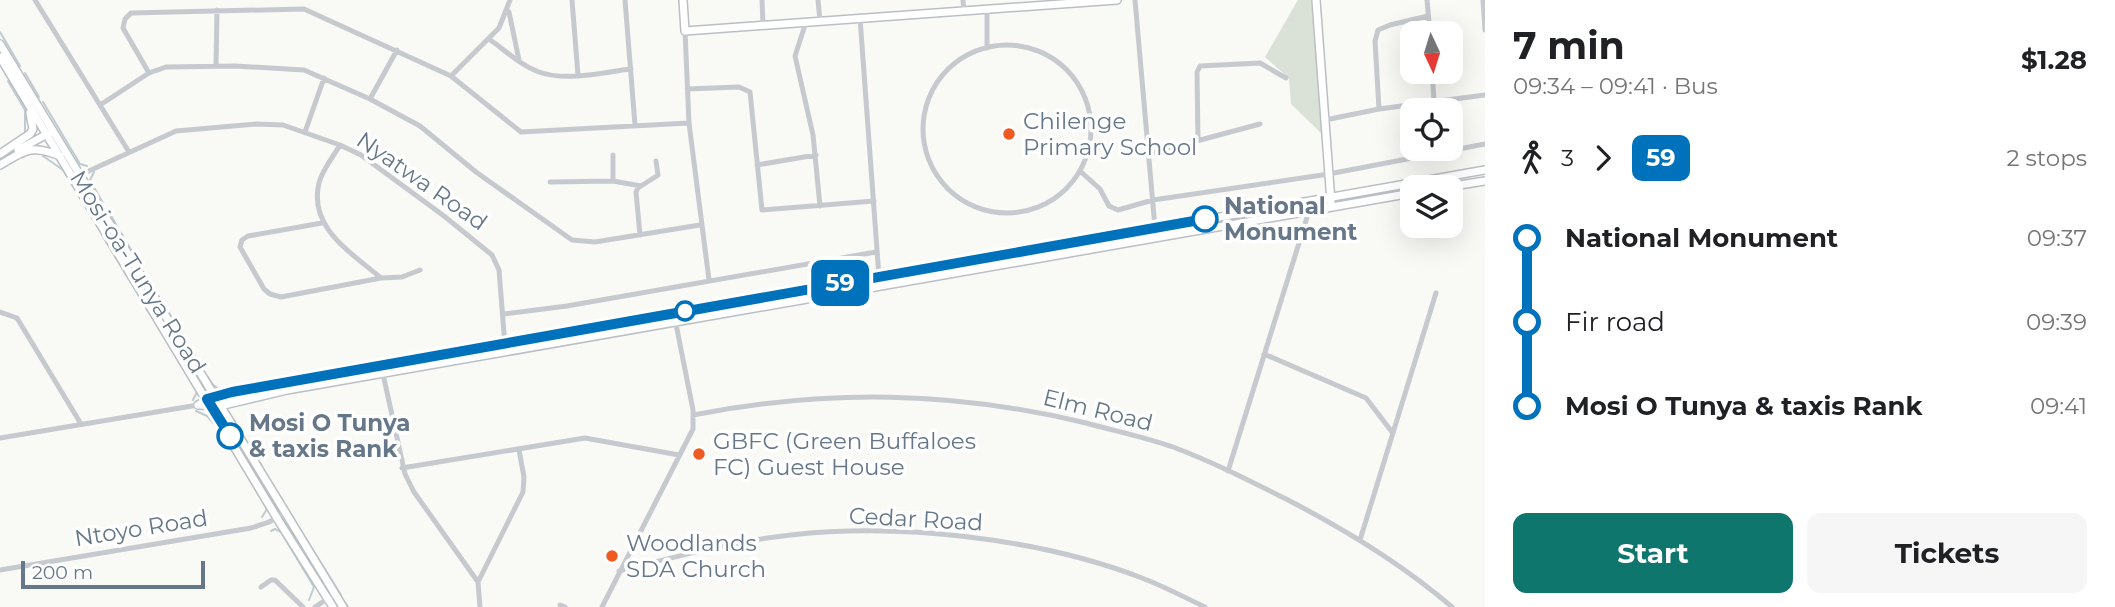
<!DOCTYPE html>
<meta charset="utf-8">
<style>
:root{--surface:#fff;--page:#f6f6f6;--text:#202124;--muted:#757577;--accent:#0f766e}
body{margin:0;font-family:Montserrat,sans-serif;background:var(--page);color:var(--text);height:100vh;display:flex;flex-direction:column;font-size:26px;white-space:nowrap}
*{box-sizing:border-box;margin:0}
p{font-size:23px;color:var(--muted)}
.icon{flex:none;width:38px;height:38px;fill:none;stroke:currentColor;stroke-width:2;stroke-linecap:round;stroke-linejoin:round}
.map{position:relative;flex:1;overflow:hidden}
.drawer{display:flex;flex-direction:column;background:var(--surface);width:630px}
.drawer>*{flex:none}
.badge{padding:0 14px;border-radius:10px;font-size:24px;line-height:46px}
.needle{width:46px;rotate:176deg}
.buttons{position:absolute;left:1400px;top:21px;display:grid;gap:14px}
.buttons a{display:grid;place-items:center;width:63px;height:63px;border-radius:14px;background:var(--surface);box-shadow:0 7px 28px #0002;font-size:35px}
.scale{position:absolute;left:21px;bottom:18px;width:184px;box-sizing:border-box;padding-left:7px;border:4px solid #667789;border-top:0;font-size:19px;line-height:24px;white-space:nowrap;color:#667789;-webkit-text-stroke:5px #fff;paint-order:stroke}
.map>.badge{position:absolute;translate:-50% -50%;box-shadow:0 0 0 4px #fff}
.legs{display:flex;align-items:center;gap:10px;height:77px;padding:0 28px;font-size:23px}
.legs p{margin-inline-start:auto}
.head{display:flex;align-items:center;justify-content:space-between;height:119px;padding:0 28px}
h1{font-size:38px;font-weight:700;line-height:52px}
.primary-button{display:flex;gap:14px;margin-top:auto;padding:14px 28px}
.primary-button a{flex:1;height:80px;border-radius:14px;background:var(--accent);color:#fff;font-size:28px;font-weight:700;line-height:80px;text-align:center}
.primary-button a+a{background:var(--page);color:var(--text)}
ul{padding:0 28px;list-style:none}
li{display:flex;align-items:center;gap:24px;height:84px;font-size:26px}
li i{display:grid;place-items:center;width:10px;height:100%;margin:0 9px;background:currentColor}
li i::after{content:'';width:18px;height:18px;margin:-9px;border:5px solid;border-radius:50%;background:var(--surface)}
li p{margin-inline-start:auto}
li:first-child i{background:linear-gradient(#0000 50%,currentColor 0)}
li:last-child i{background:linear-gradient(currentColor 50%,#0000 0)}
main{display:flex;flex:1;min-height:0}
.map>svg:first-child{display:block}
</style>
<main>
<div class="map">
<svg width="1485" height="607" viewBox="0 0 1485 607">
<rect width="100%" height="100%" fill="#f9f9f6"/>
<path fill="#dae1d7" d="M1298,0H1311L1323,135L1291,104L1289,78L1265,57Z"/>
<g fill="none" stroke-linecap="round" stroke-linejoin="round">
<path stroke="#c0cbd0" stroke-width="2" d="M0,32L20,66
M25,73L39,97
M8,81L25,110V133
M43,102L80,164L87,166
M43,156L63,170L99,229
M94,172L90,180L103,203
M107,209L143,270
M102,235L131,283
M146,275L153,286
M134,287L144,304
M156,291L157,292
M159,297L181,333
M147,310L154,320
M185,339L189,345
M192,350L203,368
M208,377C213,387 217,390 229,389
M193,400L197,392
M196,411L207,416L221,432
M236,424L254,455
M235,455L267,509L262,517
M260,463L262,466
M278,493L294,519
M298,526L341,595
M271,531L275,529L281,532L314,587L309,600
M344,601L348,607"/>
<defs>
<path id="secondary" d="M683,0L685,31L1117,0
M1316,0L1331,202
M0,44L343,607
M0,57L280,523L333,607
M18,150L51,132
M0,154L30,134L33,129L30,113
M0,165C25,150 32,144 60,156
M1447,187L1485,181
M198,405L215,396L232,392L1485,170
M199,405L220,406L287,390L1412,193"/>
</defs>
<use href="#secondary" stroke="#babfc4" stroke-width="10"/>
<path stroke="#c6cace" stroke-width="5" d="M35,0L129,152
M572,0L578,75
M625,0L635,125
M762,0L763,25
M818,0L820,21
M963,0L964,11
M1135,0L1155,228
M1427,0L1430,33
M1483,0L1485,30
M509,12L519,60
M860,18L879,277
M806,22L795,56L813,135L820,206
M685,31L689,123L709,280
M489,39C505,50 520,65 539,72C567,82 603,72 631,69
M923 129a84 84 0 1 1 168 0a84 84 0 1 1-168 0Z
M987,48V9
M216,66L217,10
M1432,72L1434,100
M149,73L123,28L125,19L131,13L304,9L451,76L499,28L510,0
M451,76L521,132L689,123
M687,89L739,87L750,92L762,210L874,201
M370,99L397,50
M100,105L149,73L166,67L235,66L304,70L370,99L420,126L476,172L572,240L595,242L700,225
M1379,109L1375,41L1378,30L1390,25L1428,16
M1325,120L1379,109L1485,95
M305,132L324,78
M1198,141L1197,72L1200,66L1260,63L1286,78
M340,145C333,157 322,170 319,183C308,228 352,253 381,278L402,277L420,270
M1148,154L1260,124
M613,155V181
M757,165L816,155
M1080,171L1100,189L1109,206L1118,210L1153,200L1329,174L1485,144
M78,176L176,131L256,124L283,125L340,145L361,155L444,216L492,255L499,270L505,346
M550,182L613,181L641,186
M322,223L248,236L242,240L240,247L264,289L270,294L281,297L381,278
M640,235L636,192L638,188L658,175L656,161
M0,312L17,318L81,424
M504,314L567,306L876,252
M1264,354L1366,398L1392,432
M383,374L405,474L414,492L478,582
M693,415C828,389 953,391 1086,423C1115,431 1145,437 1173,447C1213,462 1250,481 1288,500C1346,530 1402,564 1452,607
M0,438L198,405
M402,468L585,438L679,455
M1228,471L1309,211
M1360,540L1436,293
M0,570L251,528L269,522L285,513
M619,571C676,557 733,541 791,535C901,523 1038,538 1142,578C1163,586 1184,597 1205,607
M261,587L271,580H275L303,607
M560,605L565,607
M315,607L330,597
M480,607L478,582L523,492L524,477L519,450
M602,607L693,429V410L675,319"/>
<use href="#secondary" stroke="#fff" stroke-width="7"/>
</g>
<g fill="none" stroke-linecap="round" stroke-linejoin="round">
<defs>
<path id="line-1" d="M230,436L207,399L232,392L1205,219"/>
</defs>
<use href="#line-1" stroke="#fff" stroke-width="16"/>
<use href="#line-1" stroke="#0072bc" stroke-width="10"/>
</g>
<g fill="#ee5a20" stroke="#fff" stroke-width="2.5">
<circle cx="1009" cy="134" r="7"/>
<circle cx="699" cy="454" r="7"/>
<circle cx="612" cy="556" r="7"/>
</g>
<g fill="#fff" stroke="#0072bc" stroke-width="3.5">
<circle cx="1205" cy="219" r="12"/>
<circle cx="685" cy="311" r="9"/>
<circle cx="230" cy="436" r="12"/>
</g>
<g text-anchor="middle" stroke-width="7" stroke-linejoin="round" paint-order="stroke">
<g font-size="23" fill="#667789" stroke="#fff" text-anchor="start">
<text x="1023" y="129">Chilenge<tspan x="1023" dy="26">Primary School</tspan></text>
<text x="713" y="449">GBFC (Green Buffaloes<tspan x="713" dy="26">FC) Guest House</tspan></text>
<text x="626" y="551">Woodlands<tspan x="626" dy="26">SDA Church</tspan></text>
</g>
<g font-size="23" fill="#667789" stroke="#fff">
<text transform="translate(422 181) rotate(35)" y="8">Nyatwa Road</text>
<text transform="translate(138 272) rotate(58)" y="8">Mosi-oa-Tunya Road</text>
<text transform="translate(1098 410) rotate(14)" y="8">Elm Road</text>
<text transform="translate(916 519) rotate(3)" y="8">Cedar Road</text>
<text transform="translate(141 528) rotate(-9)" y="8">Ntoyo Road</text>
</g>
<g font-size="23" font-weight="bold" fill="#667789" stroke="#fff" text-anchor="start">
<text x="1224" y="214">National<tspan x="1224" dy="26">Monument</tspan></text>
<text x="249" y="431">Mosi O Tunya<tspan x="249" dy="26">&amp; taxis Rank</tspan></text>
</g>
</g>
</svg>
<div class="buttons">
<a><svg class="needle" viewBox="-14 -14 28 28"><path d="M0-13l5 13h-10z" fill="#e53935"/><path d="M0 13l5-13h-10z" fill="#757577"/></svg></a>
<a><svg class="icon" aria-label="locate" viewBox="0 0 24 24"><circle cx="12" cy="12" r="6"/><path d="M12 2v4M12 18v4M2 12h4M18 12h4"/></svg></a>
<a><svg class="icon" aria-label="layers" viewBox="0 0 24 24"><path d="M12 4l9 5-9 5-9-5zM3 14l9 5 9-5"/></svg></a>
</div>
<div class="scale">200 m</div>
<b class="badge" style="left:840px;top:283px;background:#0072bc;color:#fff">59</b>
</div>
<section class="drawer">
<div class="head"><div><h1>7 min</h1><p>09:34 – 09:41 · Bus</p></div><b>$1.28</b></div>
<div class="legs"><svg class="icon" aria-label="walk" viewBox="0 0 24 24"><circle cx="13" cy="4" r="2"/><path d="M13 8l-2 6 4 7M11 14l-3 7M7 12l3-4h3l4 4"/></svg>3<svg class="icon" aria-label="forward" viewBox="0 0 24 24"><path d="M9 5l7 7-7 7"/></svg><b class="badge" style="background:#0072bc;color:#fff">59</b><p>2 stops</p></div>
<ul>
<li><i style="color:#0072bc"></i><b>National Monument</b><p>09:37</p></li>
<li><i style="color:#0072bc"></i><span>Fir road</span><p>09:39</p></li>
<li><i style="color:#0072bc"></i><b>Mosi O Tunya &amp; taxis Rank</b><p>09:41</p></li>
</ul>
<div class="primary-button"><a>Start</a><a>Tickets</a></div>
</section>
</main>
